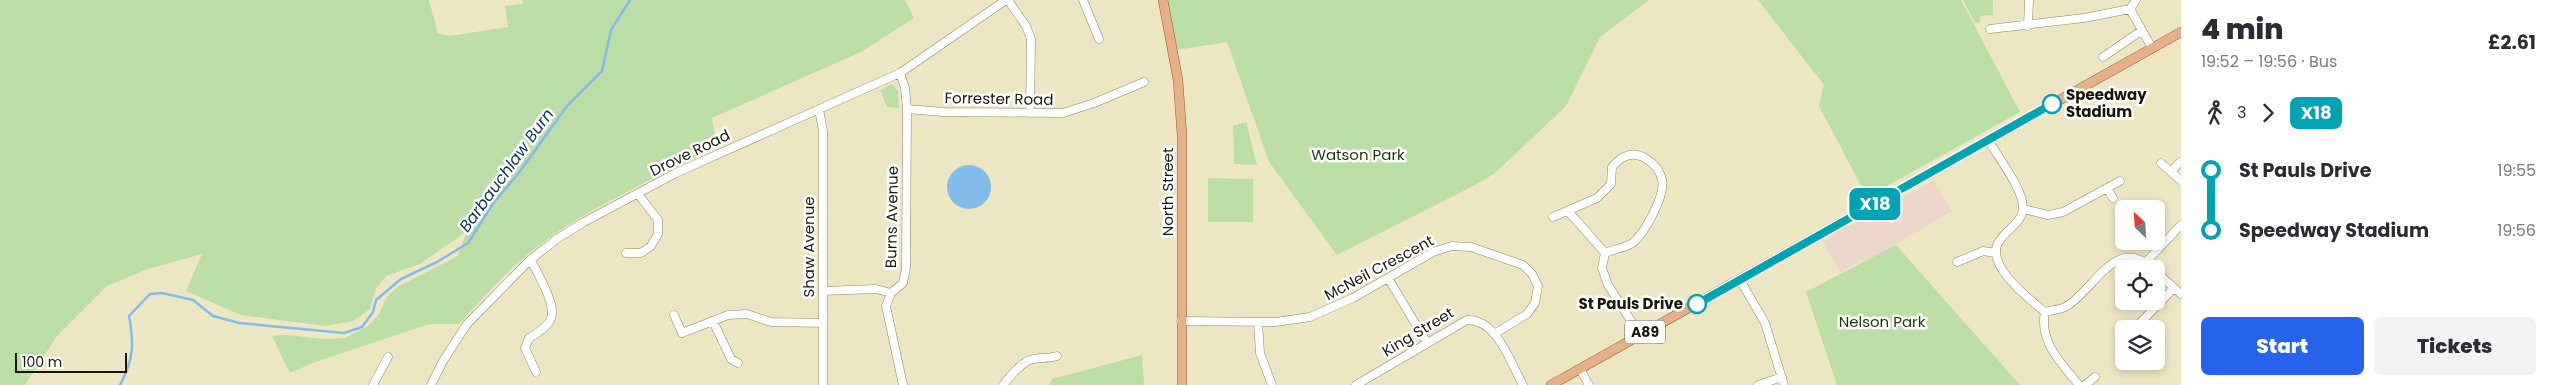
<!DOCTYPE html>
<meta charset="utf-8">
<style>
:root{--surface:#fff;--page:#f2f2f3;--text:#2b2b33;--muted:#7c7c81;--accent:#2563eb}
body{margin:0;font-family:Poppins,sans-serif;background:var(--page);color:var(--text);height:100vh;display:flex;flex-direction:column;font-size:19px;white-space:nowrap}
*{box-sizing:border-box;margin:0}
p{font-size:16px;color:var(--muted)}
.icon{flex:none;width:28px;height:28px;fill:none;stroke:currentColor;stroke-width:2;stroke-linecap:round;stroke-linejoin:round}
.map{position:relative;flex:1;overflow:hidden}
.side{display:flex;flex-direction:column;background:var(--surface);width:375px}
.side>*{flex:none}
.badge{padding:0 10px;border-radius:8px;font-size:18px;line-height:32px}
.needle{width:32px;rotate:335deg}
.buttons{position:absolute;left:2115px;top:200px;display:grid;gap:10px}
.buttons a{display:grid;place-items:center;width:50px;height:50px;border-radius:8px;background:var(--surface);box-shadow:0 2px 8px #0003;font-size:25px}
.scale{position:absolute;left:15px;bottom:12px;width:112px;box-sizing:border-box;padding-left:5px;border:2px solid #1a170a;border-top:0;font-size:14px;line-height:18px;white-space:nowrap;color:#1a170a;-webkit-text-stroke:4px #fff;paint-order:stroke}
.map>.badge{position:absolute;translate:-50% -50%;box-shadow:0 0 0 2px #fff}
.legs{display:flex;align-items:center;gap:8px;height:55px;padding:0 20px;font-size:16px}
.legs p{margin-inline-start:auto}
.head{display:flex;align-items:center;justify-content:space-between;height:85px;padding:0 20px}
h1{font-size:28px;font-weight:800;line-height:38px}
.cta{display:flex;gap:10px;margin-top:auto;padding:10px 20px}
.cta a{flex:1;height:58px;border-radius:8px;background:var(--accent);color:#fff;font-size:20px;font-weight:800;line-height:58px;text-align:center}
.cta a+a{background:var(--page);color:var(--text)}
ul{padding:0 20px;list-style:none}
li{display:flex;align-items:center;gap:18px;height:60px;font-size:19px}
li i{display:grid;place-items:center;width:8px;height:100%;margin:0 6px;background:currentColor}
li i::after{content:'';width:12px;height:12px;margin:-6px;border:4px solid;border-radius:50%;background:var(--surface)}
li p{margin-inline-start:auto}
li:first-child i{background:linear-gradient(#0000 50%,currentColor 0)}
li:last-child i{background:linear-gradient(currentColor 50%,#0000 0)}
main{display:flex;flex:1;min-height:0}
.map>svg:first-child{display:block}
</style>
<main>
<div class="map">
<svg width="2181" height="385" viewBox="0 0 2181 385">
<rect width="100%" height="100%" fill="#ede6c3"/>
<path fill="#edd6ca" d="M1933,181L1952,211L1869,260L1865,259L1840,272L1822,240Z"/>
<path fill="#bbdda6" d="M0,0H429L438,33L450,36L508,27L505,6L522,4L523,0H905L914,18L861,52L712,118L717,146C655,179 587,207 532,251C505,272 482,299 459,324H429L315,362L290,373L272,336L286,335L325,339L345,338L368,326L379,314L387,297L399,286L458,256L467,231L420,264L386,276L376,288L370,309L353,321L326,326L241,315L186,291L202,254L148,269L107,286L57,336L25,385H0Z
M1166,0H1649L1600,37L1566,106L1495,173L1479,183L1337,255L1269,162L1227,42L1176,50Z
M1758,0H1961L2020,112L1867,197L1819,106L1824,85Z
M1963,0H1993V15L1980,16V22L1975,23Z
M892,84L898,91L899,108L887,107L880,90Z
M1246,122L1257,165L1234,164L1233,126Z
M1208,178L1253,179V222H1208Z
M1896,245L2019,384L2020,385H1837L1806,292Z
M1142,355L1144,385H1049L1052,379Z"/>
<path fill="#83bbeb" d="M947 187a22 22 0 1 1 44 0a22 22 0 1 1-44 0Z"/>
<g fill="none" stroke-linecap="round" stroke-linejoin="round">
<path stroke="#83bbeb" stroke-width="2.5" d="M120,385C134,359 134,344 129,316L150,294L162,293L193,300L213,316L239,323L344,333L362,327L373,312L376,300L401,279L437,262L468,243L494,202L518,174L567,106L602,71L611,30L630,0"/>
<defs>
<path id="minor" d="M1008,0L1026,26L1031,39L1030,113
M1083,0L1099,39
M2136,0L2130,9L2152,48
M2028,26L2029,0
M1990,29L2084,18L2130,9
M2103,57L2141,31
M900,73L905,88L907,109L906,268L903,283L891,293L886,306L903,385
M819,109L823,131V385
M907,109L943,112L1063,113L1094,103L1144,82
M1988,140C1998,157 2024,190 2023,209C2022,222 2007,230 2000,240C1982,263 2029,299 2045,312C2051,310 2059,310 2065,307C2094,292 2115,233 2153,269
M2161,163L2181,181
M2171,172L2180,162
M2107,188L2113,198
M2023,209L2048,215L2063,212L2120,181
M1568,211L1605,253L1602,268L1608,285L1640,335
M1553,217L1597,198L1611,184L1612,167C1615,164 1619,159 1624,157C1639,149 1658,164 1662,179C1666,195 1644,235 1631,244C1623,248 1612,250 1605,253
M626,253H641L651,246L658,234V220L638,194
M530,260C536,268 540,278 545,288C557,315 555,323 529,338L525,348L536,372
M1957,262L1983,251L1996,253
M2146,262L2181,225
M2156,272L2181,294
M1388,278L1427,343
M1740,280L1765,323L1784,385
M823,291L876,289L891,293
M2045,312C2039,342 2061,363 2079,385
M674,315L682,333L728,315L747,314L771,322L823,323
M713,321L731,359L738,363
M1181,321L1276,322L1310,317L1353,298L1433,252L1452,246L1471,247L1523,265L1532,274L1538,286L1535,303L1527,314L1494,334
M1258,322L1260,353L1272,385
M2126,325H2138L2139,329
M2138,325L2174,288
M1580,369L1589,385
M373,385L388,357
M431,385L443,361L467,324L530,260L557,239L584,222L676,173L900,73L1006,0
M1003,385C1010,377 1019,364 1030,360C1038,357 1048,359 1057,356
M1356,385L1467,320C1497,319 1510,362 1523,385
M1758,385L1782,377
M2085,385L2095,377"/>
<path id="major" d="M1163,0L1178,80L1182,135V385
M1551,385L2181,32"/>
</defs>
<use href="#minor" stroke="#8e8767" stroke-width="9"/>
<use href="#major" stroke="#925929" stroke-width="10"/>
<use href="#minor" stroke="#fff" stroke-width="8"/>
<use href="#major" stroke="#e5b089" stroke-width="9"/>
</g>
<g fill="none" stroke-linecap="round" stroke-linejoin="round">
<defs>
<path id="line-1" d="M1697,304L2052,104"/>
</defs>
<use href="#line-1" stroke="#fff" stroke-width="11"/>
<use href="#line-1" stroke="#00a3b4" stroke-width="8"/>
</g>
<g fill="#fff" stroke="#00a3b4" stroke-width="2.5">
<circle cx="2052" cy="104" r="9"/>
<circle cx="1697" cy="304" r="9"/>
</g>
<g text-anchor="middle" stroke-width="5" stroke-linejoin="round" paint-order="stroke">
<rect fill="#fff" stroke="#5f5d54" stroke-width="1" x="1625" y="320.5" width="40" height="23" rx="4"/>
<g font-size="14" font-weight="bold" fill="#1a170a">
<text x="1645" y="337">A89</text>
</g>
<g font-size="15" font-weight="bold" fill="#1a170a" stroke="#fff" text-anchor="start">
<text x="2066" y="100">Speedway<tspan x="2066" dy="17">Stadium</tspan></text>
<text x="1683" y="309" text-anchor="end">St Pauls Drive</text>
</g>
<g font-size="15" fill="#1a170a" stroke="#fff">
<text transform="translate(999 99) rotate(1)" y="5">Forrester Road</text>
<text transform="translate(690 153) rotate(-26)" y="5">Drove Road</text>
<text transform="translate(1168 192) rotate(-90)" y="5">North Street</text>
<text transform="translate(892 217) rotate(-89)" y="5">Burns Avenue</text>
<text transform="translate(809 247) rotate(-90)" y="5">Shaw Avenue</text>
<text transform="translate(1379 268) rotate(-28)" y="5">McNeil Crescent</text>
<text transform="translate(1418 332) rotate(-31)" y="5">King Street</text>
</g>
<g font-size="15" fill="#1e360c" stroke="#fff">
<text x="1358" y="160">Watson Park</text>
<text x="1882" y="327">Nelson Park</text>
</g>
<g font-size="16" font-style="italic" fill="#093554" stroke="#fff">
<text transform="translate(506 170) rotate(-54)" y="6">Barbauchlaw Burn</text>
</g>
</g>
</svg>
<div class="buttons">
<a><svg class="needle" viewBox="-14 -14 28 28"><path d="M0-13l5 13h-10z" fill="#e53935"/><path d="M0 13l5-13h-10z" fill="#7c7c81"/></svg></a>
<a><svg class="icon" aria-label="locate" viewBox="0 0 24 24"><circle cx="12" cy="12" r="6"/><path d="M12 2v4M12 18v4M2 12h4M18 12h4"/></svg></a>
<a><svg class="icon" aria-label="layers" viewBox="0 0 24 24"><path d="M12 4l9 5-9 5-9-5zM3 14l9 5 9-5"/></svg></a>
</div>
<div class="scale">100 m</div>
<b class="badge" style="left:1875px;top:204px;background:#00a3b4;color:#fff">X18</b>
</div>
<section class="side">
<div class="head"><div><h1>4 min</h1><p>19:52 – 19:56 · Bus</p></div><b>£2.61</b></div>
<div class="legs"><svg class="icon" aria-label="walk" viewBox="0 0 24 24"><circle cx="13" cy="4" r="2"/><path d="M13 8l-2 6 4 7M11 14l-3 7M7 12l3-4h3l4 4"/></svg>3<svg class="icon" aria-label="forward" viewBox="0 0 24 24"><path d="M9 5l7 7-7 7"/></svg><b class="badge" style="background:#00a3b4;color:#fff">X18</b></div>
<ul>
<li><i style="color:#00a3b4"></i><b>St Pauls Drive</b><p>19:55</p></li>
<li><i style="color:#00a3b4"></i><b>Speedway Stadium</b><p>19:56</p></li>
</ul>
<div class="cta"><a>Start</a><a>Tickets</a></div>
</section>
</main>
